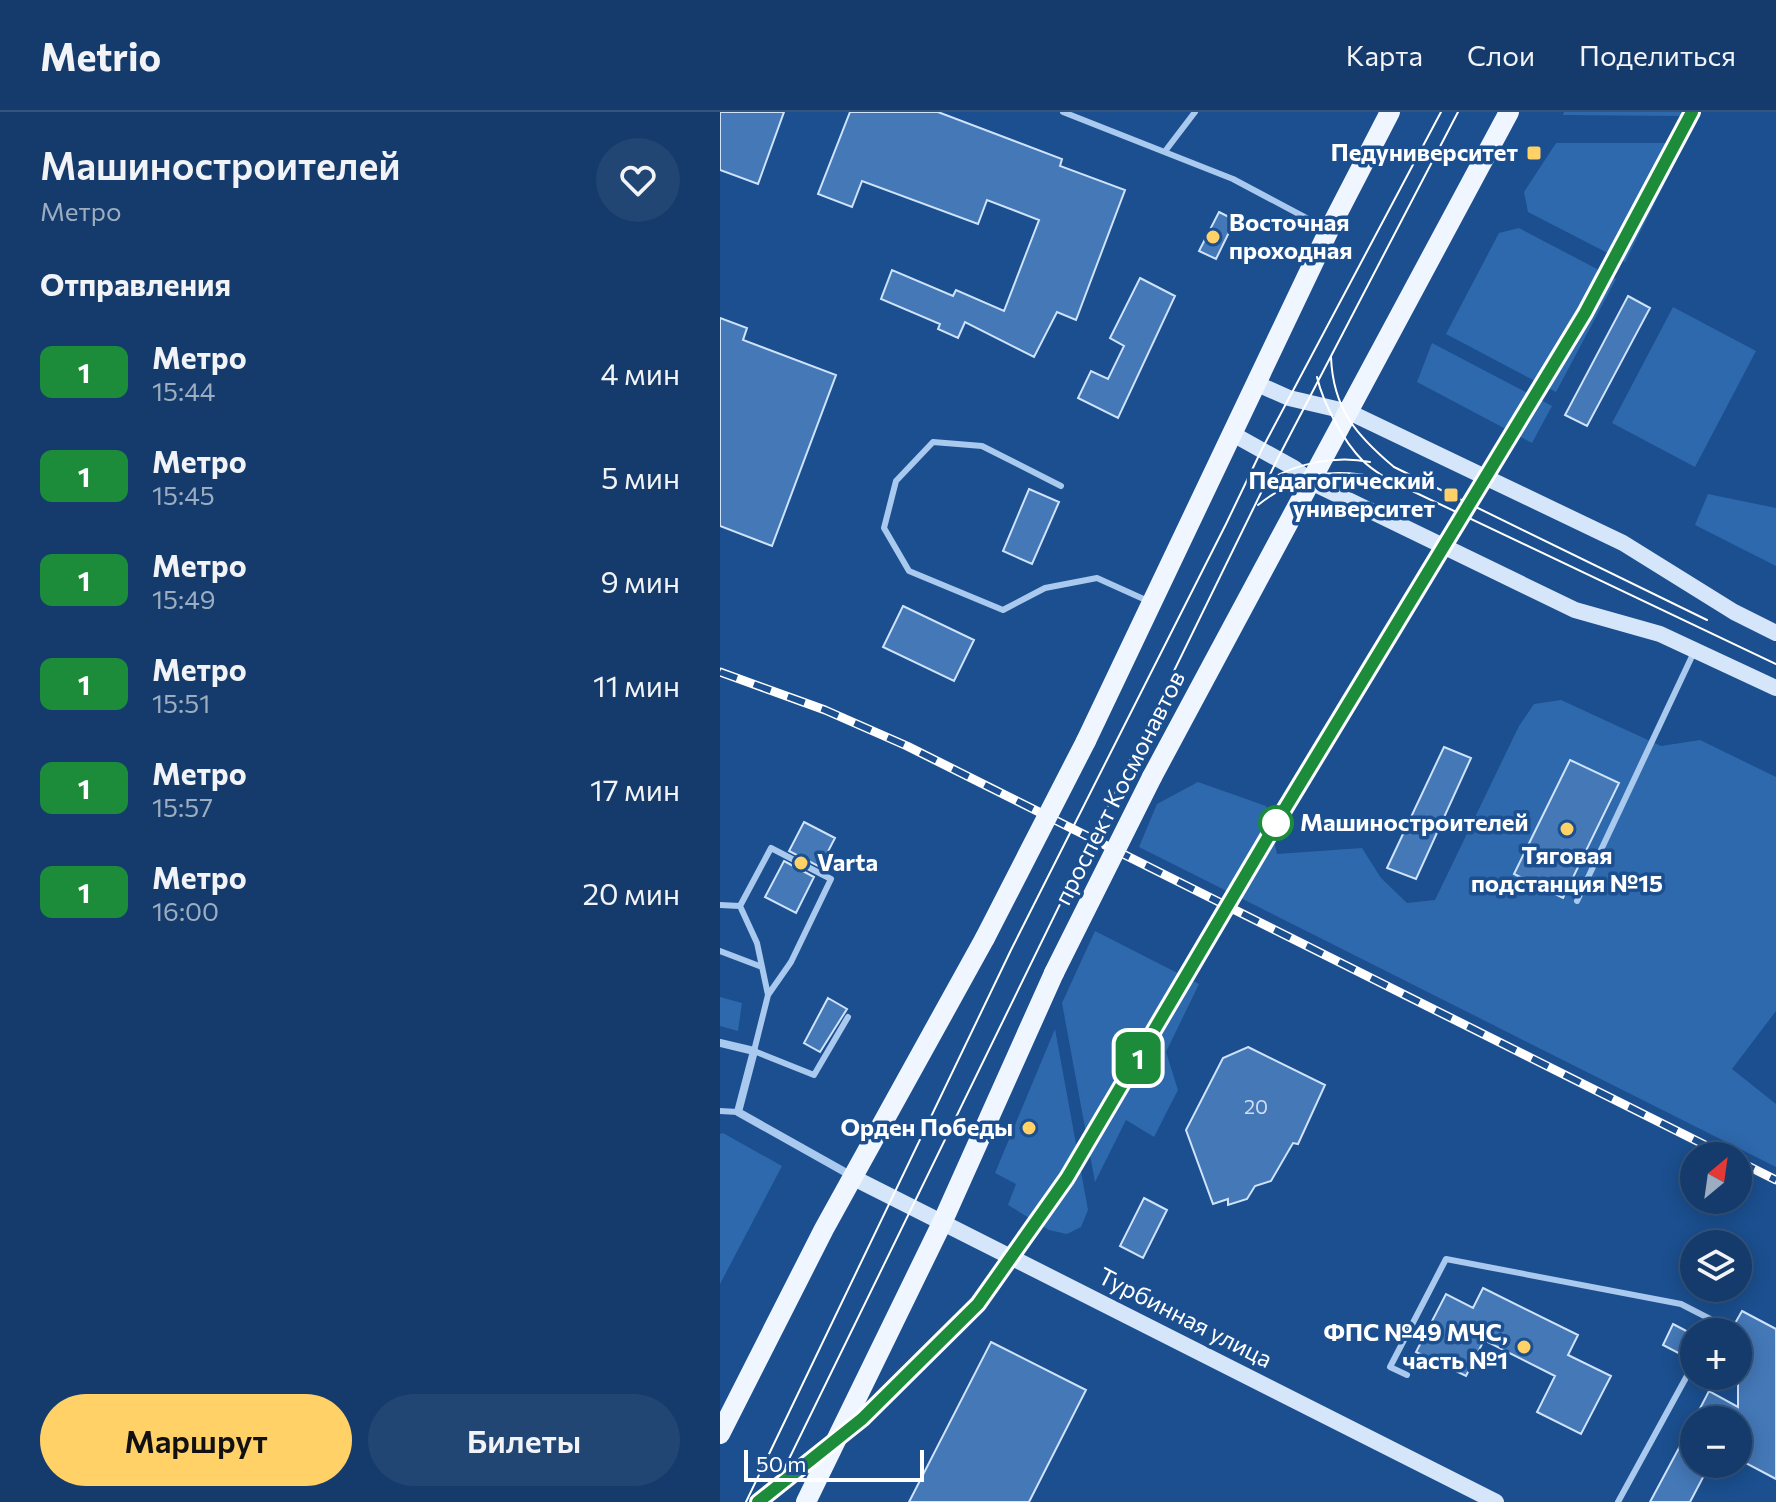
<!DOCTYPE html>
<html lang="ru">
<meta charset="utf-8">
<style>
:root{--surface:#143b6b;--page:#214673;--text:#f1f3f6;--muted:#9dadc1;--line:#33557e;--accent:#ffd166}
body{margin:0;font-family:Commissioner,sans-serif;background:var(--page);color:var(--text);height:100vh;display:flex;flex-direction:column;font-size:30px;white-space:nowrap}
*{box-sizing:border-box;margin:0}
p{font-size:26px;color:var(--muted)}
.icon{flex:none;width:44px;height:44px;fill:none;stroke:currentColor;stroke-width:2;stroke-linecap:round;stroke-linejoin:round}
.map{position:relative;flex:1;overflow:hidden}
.sheet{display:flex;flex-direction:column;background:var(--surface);width:720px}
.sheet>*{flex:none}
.badge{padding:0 16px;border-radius:12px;font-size:28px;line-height:52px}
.needle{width:52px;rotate:29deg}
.buttons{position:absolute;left:960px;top:1030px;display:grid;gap:16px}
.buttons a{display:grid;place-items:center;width:72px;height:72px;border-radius:50%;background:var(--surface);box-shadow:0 4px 20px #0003,0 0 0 2px var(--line);font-size:40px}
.scale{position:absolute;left:24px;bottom:20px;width:180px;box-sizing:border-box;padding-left:8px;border:4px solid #fff;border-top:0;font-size:22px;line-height:28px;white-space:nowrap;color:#fff;-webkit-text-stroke:6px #1b4f8f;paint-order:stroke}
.map>.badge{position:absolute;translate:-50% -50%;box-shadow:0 0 0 4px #fff}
h2{padding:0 40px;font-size:30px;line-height:72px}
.round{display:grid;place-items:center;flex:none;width:84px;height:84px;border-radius:42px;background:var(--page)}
.summary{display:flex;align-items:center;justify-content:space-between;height:136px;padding:0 40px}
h1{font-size:38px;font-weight:600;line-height:60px}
.action{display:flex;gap:16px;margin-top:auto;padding:16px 40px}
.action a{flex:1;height:92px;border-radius:48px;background:var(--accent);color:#111;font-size:32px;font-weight:600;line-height:92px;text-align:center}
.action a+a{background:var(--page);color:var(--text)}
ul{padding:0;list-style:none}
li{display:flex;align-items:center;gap:24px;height:104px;padding:0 40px}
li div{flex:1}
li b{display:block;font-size:30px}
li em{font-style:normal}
li .badge{min-width:88px;font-weight:700;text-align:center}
header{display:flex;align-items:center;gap:48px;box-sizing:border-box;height:112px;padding:0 40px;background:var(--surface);border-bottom:2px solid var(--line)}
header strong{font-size:38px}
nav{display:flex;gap:44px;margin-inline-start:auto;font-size:28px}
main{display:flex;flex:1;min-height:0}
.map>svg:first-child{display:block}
</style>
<header>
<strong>Metrio</strong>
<nav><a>Карта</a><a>Слои</a><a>Поделиться</a></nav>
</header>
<main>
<section class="sheet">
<div class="summary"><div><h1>Машиностроителей</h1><p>Метро</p></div><a class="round"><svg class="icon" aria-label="heart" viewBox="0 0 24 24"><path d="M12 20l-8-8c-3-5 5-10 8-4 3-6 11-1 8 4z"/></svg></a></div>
<h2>Отправления</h2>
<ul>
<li><span class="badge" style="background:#1c8c3a;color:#fff">1</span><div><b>Метро</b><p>15:44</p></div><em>4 мин</em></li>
<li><span class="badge" style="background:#1c8c3a;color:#fff">1</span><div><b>Метро</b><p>15:45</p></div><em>5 мин</em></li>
<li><span class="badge" style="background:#1c8c3a;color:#fff">1</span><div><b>Метро</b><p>15:49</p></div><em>9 мин</em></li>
<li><span class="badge" style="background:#1c8c3a;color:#fff">1</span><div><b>Метро</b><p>15:51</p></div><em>11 мин</em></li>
<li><span class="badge" style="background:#1c8c3a;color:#fff">1</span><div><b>Метро</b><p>15:57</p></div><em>17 мин</em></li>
<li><span class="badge" style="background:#1c8c3a;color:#fff">1</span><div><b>Метро</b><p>16:00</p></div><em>20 мин</em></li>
</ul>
<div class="action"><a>Маршрут</a><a>Билеты</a></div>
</section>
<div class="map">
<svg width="1056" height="1390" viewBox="0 0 1056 1390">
<rect width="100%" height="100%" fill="#1b4f8f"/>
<path fill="#2e69ad" d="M844,0H960L963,4L843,3Z
M836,31H965L905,150L808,100L804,80Z
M799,116L896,167L836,280L726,222L779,121Z
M953,195L1036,239L975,355L892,311Z
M712,231L832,294L812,331L697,270Z
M988,382L1056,396V454L975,413Z
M841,588L941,634L980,628L1056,665V899L1012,957L1056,992V1055L419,735L437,692L478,670L546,694L557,742L642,736L661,766L687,791L715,788L799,614L814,592Z
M375,819L479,872L446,940L458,978L434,1025L406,1008L375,1070L342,891Z
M0,885L22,891L18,919L0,914Z
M335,917L368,1098L361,1115L347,1122L329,1118L288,1093L296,1072L275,1061Z
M3,1021L62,1054L0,1172V1022Z"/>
<path fill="#4478b7" stroke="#cfe3fa" stroke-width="2" d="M0,0H64L38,72L0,58Z
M130,0H218L342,47L340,54L405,78L356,208L337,200L314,245L245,210L238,226L218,217L220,212L161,187L172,158L233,184L236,178L284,199L319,108L267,88L258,112L142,69L132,95L98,82Z
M499,100L515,108L496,147L479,139Z
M420,166L455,184L398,306L358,286L371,259L388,267L404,234L390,226Z
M908,184L930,196L867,314L845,303Z
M0,206L27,216L23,228L116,263L52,434L0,414Z
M309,377L339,390L312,452L283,439Z
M183,494L254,528L234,569L163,535Z
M724,635L751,646L696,767L667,756Z
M850,648L899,671L843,786L794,762Z
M84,710L115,726L100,755L69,739Z
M64,749L94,765L76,801L45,785Z
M108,886L127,897L100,940L84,931Z
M528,935L605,973L578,1032L573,1031L551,1069L535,1074L527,1087L508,1093V1087L493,1092L466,1018L503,946Z
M424,1086L447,1098L423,1146L400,1134Z
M763,1176L858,1223L848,1243L891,1264L861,1322L817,1300L835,1264L764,1228L746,1264L696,1240L726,1182L753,1196Z
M1022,1199L1056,1217V1367L1018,1347V1308H974L989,1279L1018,1295V1226L1021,1220H1010Z
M953,1212L974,1223L964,1244L943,1233Z
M271,1230L366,1278L309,1390H189Z
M974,1308V1352H990L970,1390H930Z"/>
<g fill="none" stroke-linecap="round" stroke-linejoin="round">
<path stroke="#a9c9ee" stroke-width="6" d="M343,0L513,67L607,117
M446,38L475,0
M341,374L262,334L213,330L176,369L164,416L189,459L283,498L325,476L377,466L428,489
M857,789L974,540
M0,793L20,794
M0,839L42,855
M48,883L71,850L111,767L51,736L20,794L37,831L48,883L34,939L94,963L128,905
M0,999L18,1000
M687,1263L670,1255L726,1147L961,1192L996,1210L991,1220
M898,1390L974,1251"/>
<path stroke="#a9c9ee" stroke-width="8" d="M0,931L34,939L18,1000L132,1064"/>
<path stroke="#d6e6fa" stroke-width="16" d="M535,271L569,286L629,300L903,431L1014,500L1056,521
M511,321L574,356L591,370L855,498L940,522L1056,576
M132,1065L776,1390"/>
<path stroke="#f0f6ff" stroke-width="20" d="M366,629L609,118L670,0
M432,665L789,0
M0,1322L104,1117L265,826
M86,1390L222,1111L334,861"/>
<path stroke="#fff" stroke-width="2" d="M611,245C613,297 636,323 674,355L987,508
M597,265C603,291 623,329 643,349C650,356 660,362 669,368L1056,552
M547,369C577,351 616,343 650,350
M538,393C579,361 610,355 661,366
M26,1390L291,838L506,412L542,337L721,0
M48,1390L558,346L738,0"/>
<defs>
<path id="rail" d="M0,560L105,598L187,634L1007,1044
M1018,1049L1056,1068"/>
</defs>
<use href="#rail" stroke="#fff" stroke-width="9"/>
<use href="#rail" stroke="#1b4f8f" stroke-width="6" stroke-dasharray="18" stroke-linecap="butt"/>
<path stroke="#f0f6ff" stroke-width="20" d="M265,826L366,629
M334,861L432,665"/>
</g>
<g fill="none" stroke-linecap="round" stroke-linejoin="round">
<defs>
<path id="line" d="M38,1390L142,1307L258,1192L347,1066L561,703L865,201L972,0"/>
</defs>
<use href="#line" stroke="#fff" stroke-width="18"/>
<use href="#line" stroke="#1c8c3a" stroke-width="12"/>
</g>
<g fill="#ffd166" stroke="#1b4f8f" stroke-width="3">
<rect x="806" y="33" width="16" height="16" rx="4"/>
<circle cx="493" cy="125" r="8"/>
<rect x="723" y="375" width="16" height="16" rx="4"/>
<circle cx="847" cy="717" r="8"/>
<circle cx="81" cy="751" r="8"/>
<circle cx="309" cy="1016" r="8"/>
<circle cx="804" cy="1235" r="8"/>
</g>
<circle fill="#fff" stroke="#1c8c3a" stroke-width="4" cx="556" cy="711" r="16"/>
<g text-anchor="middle" stroke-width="7" stroke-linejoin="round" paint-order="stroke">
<g font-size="20" fill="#d0dded">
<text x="536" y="1002">20</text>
</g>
<g font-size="24" font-weight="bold" fill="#fff" stroke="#1b4f8f" text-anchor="end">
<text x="798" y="49">Педуниверситет</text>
<text x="509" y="119" text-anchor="start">Восточная<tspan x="509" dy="28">проходная</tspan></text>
<text x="715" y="377">Педагогический<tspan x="715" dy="28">университет</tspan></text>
<text x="847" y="752" text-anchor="middle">Тяговая<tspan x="847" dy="28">подстанция №15</tspan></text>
<text x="97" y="759" text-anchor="start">Varta</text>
<text x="293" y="1024">Орден Победы</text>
<text x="788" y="1229">ФПС №49 МЧС,<tspan x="788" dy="28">часть №1</tspan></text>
</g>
<g font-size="24" fill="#fff" stroke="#1b4f8f">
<text transform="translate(400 676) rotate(-63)" y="8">проспект Космонавтов</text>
<text transform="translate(465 1206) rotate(27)" y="8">Турбинная улица</text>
</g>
<g font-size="24" font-weight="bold" fill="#fff" stroke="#1b4f8f" text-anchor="start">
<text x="580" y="719">Машиностроителей</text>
</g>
</g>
</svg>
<div class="buttons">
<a><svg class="needle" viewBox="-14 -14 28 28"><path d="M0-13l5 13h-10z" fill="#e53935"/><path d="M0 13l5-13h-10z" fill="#9dadc1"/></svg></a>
<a><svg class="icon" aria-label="layers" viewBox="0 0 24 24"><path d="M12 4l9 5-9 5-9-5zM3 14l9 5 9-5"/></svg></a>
<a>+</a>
<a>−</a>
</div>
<div class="scale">50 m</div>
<b class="badge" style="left:418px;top:946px;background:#1c8c3a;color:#fff">1</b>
</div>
</main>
